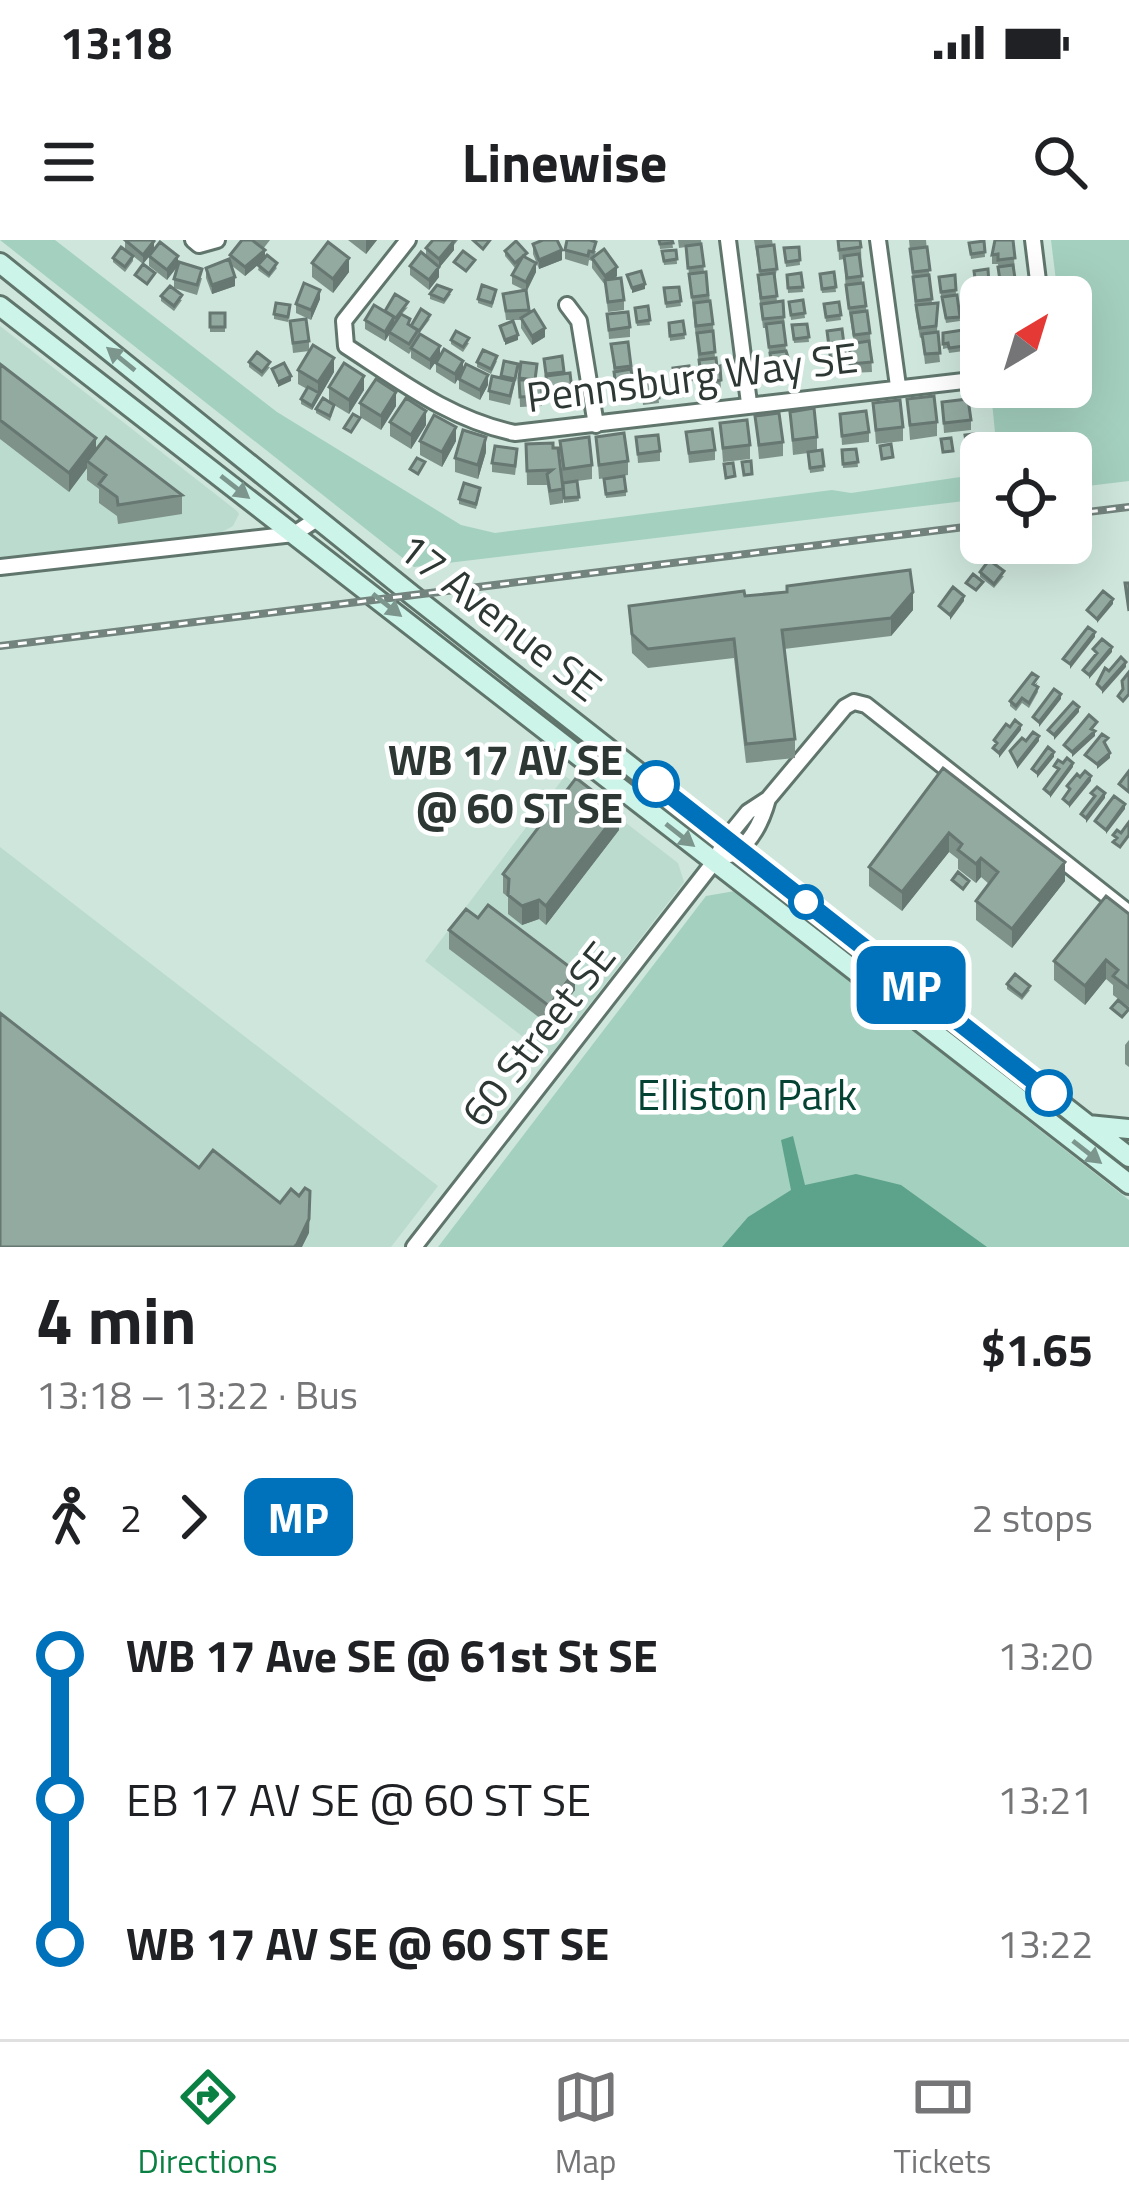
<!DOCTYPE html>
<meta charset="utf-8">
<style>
:root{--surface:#fff;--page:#f6f6f6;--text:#202124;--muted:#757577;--line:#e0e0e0;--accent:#0b8043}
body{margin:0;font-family:"Titillium Web",sans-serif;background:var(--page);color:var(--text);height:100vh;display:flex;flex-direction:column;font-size:45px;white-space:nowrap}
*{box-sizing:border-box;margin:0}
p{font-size:39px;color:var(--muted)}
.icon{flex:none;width:66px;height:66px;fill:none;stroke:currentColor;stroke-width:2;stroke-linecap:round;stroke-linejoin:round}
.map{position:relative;height:1007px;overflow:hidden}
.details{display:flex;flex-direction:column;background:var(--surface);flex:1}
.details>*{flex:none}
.badge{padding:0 24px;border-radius:18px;font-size:42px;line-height:78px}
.needle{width:78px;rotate:38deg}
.tools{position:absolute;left:960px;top:36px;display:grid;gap:24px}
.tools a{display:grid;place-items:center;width:132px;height:132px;border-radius:18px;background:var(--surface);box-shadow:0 12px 48px #0002;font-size:60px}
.map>.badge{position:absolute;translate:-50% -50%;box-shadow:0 0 0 6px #fff}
.legs{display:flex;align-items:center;gap:18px;height:132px;padding:0 36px;font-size:39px}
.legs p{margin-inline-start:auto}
.overview{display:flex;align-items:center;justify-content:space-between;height:204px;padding:0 36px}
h1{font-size:66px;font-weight:700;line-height:90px}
ul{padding:0 36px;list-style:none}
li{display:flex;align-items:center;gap:42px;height:144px;font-size:45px}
li i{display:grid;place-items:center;width:18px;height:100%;margin:0 15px;background:currentColor}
li i::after{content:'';width:30px;height:30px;margin:-15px;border:9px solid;border-radius:50%;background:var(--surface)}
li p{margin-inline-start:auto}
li:first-child i{background:linear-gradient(#0000 50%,currentColor 0)}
li:last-child i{background:linear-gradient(currentColor 50%,#0000 0)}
.status{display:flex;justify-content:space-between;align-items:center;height:84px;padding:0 60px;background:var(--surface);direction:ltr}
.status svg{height:33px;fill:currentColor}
header{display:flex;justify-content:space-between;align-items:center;height:156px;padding:0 36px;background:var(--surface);font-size:54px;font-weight:700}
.menu{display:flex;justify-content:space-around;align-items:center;height:168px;border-top:3px solid var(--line);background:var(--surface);font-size:33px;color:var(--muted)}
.menu a{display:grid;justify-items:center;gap:6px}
.menu .current{color:var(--accent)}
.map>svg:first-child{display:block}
</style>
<div class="status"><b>13:18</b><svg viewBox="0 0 49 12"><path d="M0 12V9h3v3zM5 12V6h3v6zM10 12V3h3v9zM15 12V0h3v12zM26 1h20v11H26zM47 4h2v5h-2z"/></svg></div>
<header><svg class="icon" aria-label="menu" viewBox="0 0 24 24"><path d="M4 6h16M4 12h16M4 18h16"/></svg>Linewise<svg class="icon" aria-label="search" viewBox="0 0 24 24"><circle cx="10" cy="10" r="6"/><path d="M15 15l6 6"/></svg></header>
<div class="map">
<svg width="1129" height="1007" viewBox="0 0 1129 1007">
<rect width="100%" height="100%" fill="#cee6dc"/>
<path fill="#bbdbcf" d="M0,86L237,271L239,274L233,286L200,304L0,327Z
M565,536L678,623L684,642L549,817L425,721Z
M0,607L438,946L391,1007H0Z"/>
<path fill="#a4d0bf" d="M0,0H55L277,172L461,285L495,293L832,250L851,253L981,234V259L414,327Z
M1051,0H1129V241L1071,248V213H997L991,152L1071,147V57H1058Z
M735,651L1129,960V1007H438L706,656Z"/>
<path fill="#5da38b" d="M793,896L805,945L856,934L901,945L987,1007H722L748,977L791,950L781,900Z"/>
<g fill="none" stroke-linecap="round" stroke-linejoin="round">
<defs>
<path id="street" d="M193,0L199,5L217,0
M408,0L344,81L346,106C400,141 451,180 515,193L981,139
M728,0L749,163
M878,0L898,146
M1033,0L1040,57
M567,65L579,81L596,185
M0,327L294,294L317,279
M730,615C752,604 762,581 768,559
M414,1007L714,622L726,599L748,572L768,559L845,467L854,462L866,465L1129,673"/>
<path id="secondary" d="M0,23L412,355L1129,917
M0,66L1129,944
M1088,885L1129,889"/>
</defs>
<use href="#street" stroke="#60766d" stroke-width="20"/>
<use href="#secondary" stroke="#60766d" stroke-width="24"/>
<use href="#street" stroke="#fff" stroke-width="14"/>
<use href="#secondary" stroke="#ccf4e8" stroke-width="18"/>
<defs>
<path id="rail" d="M1071,274L1129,267
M0,406L981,285"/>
</defs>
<use href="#rail" stroke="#73837d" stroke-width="8"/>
<use href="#rail" stroke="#fff" stroke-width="3" stroke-dasharray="9" stroke-linecap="butt"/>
</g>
<path fill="#7e928a" d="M125,0L178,16L167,40L149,26V17L143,24L133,16V21L125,32L113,22V18L125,10Z
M242,0H270L263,9L265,18L277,28L269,38L258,30L260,23L245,36L231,25L235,46L212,54L206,38V28L230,23V15Z
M348,0H377L366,14Z
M433,0H458L454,5V10L439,28V37L429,50L410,35V26L426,17V8Z
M659,0H672L673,8L660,9Z
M678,0H701L704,32H706L713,84L715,118L717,127L720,126L721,150L702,153L686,7L679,8Z
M754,0H772L777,29L775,38L777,62L784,77L786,112L793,133V142L773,144L766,88H763L758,45V35H760Z
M838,0L861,7L862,43L870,93L872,132L850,133V104L854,103L846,54L844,19L839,20Z
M909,0H926L932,63H938L937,92L940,122L925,124L922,97L920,98L916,75Z
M1013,0L1016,54L1019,57L1001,56L998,24H992V15Z
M984,1L985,17L971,19L969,3Z
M533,4L562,20L539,29L533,14Z
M799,7L800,25L786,27L784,8Z
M565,10L596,11L594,17L617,36L615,38L624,60V70L608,72L605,45L592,28V21L589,20L588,26L565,19Z
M676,10L677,24L664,25L662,11Z
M505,11L527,18L536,32L527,51L529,73L545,97L532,105L521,88V80H506L503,54L524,50L512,44V35L515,28L505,16Z
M312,23L349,32L333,53L312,37Z
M988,29L989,49L976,51L974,31Z
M834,32L836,52L822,53L820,39Z
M801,33L803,52L788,53L787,35Z
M955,35L956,55L941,56L939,37Z
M202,38L197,55L174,48V39Z
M679,47L681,66L666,68L664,48Z
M430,54H451L444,64L430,59Z
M496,54L492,68L478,63V59Z
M957,55L960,81L946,83L942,62Z
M161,56L182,60L174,71L161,61Z
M320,59L311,80L296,73V64Z
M803,60L805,78L791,80L789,62Z
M839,62L841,80L826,82L824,64Z
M648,66L650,85L637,86L635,73Z
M408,67L402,74L410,85L430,79L418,95L440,116L430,130L411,118V111L409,114L389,101V95L385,101L365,89V80Z
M290,70L288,82L274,79V74Z
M210,73H225V92H210Z
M607,74L630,87V97L609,99Z
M290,81L309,101V111L293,113Z
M683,81L685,99L670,101L669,83Z
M807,84L809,102L794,103L792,85Z
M842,89L846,125L831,127L827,91Z
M963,90L964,111L949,113L948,108L943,109V93Z
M451,100L469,103L463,112L451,104Z
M611,104L631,126L634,162L617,164Z
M562,116L564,134L572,150V159L548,162L544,119Z
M463,121L455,144L436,132V123Z
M497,121L491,134L477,127V122Z
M249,122L270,127L262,137L249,127Z
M0,124L96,210L182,255V274L118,284L117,276L99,263V249L87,240V228L69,252L0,199Z
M689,126L691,145L675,147L673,133Z
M518,129L510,165L489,160V151L501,138Z
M298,130L334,132L312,170L301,164V159L307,149L298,144Z
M519,138L542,140V166L520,167Z
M459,139L488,145L480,160L459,149Z
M657,141L659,163L643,165L641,143Z
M329,147L364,150L349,174L334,165L330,181L316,173V169L329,162Z
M907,159L937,182V196L910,200Z
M942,162L971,180V190L944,193Z
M360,163L396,166L381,190L360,177Z
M873,163L903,187V201L876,204Z
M790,172L817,197V211L822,210L824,231L810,233L808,213L793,215Z
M840,174L869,192V202L842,205Z
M755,176L783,202V216L759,219Z
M390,182L426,185L411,209L390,196Z
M720,183L750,205V219L723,222Z
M686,192L715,210V220L689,223Z
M596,197L628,221V235L599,239Z
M636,197L660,211V221L638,223Z
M420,201H456L442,227L420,215Z
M560,201L592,225V239L577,241L579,261L564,263L563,250V263L550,265L547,245H527L526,204L553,203L563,248Z
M856,209L858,227L843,228L842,210Z
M486,212L478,239L455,232V218Z
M517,219L515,235L492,232V223Z
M604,239L626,251V256L606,258Z
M480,253L476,269L459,264V259Z
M980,332L1004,336L994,348L980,337Z
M745,356L913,370L891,396L784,409L795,499V518L746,523L734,418L648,428L632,413L629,366Z
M1038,442L1036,445L1038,452L1029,468L1022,463L1016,471L1010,466V461Z
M943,528L1065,641L1012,708L976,680V661L989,644L981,637L976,643L958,629V619L949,612L902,671L869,646V627Z
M619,590L546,685L539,679L522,685L508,674V657L503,653V634Z
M1129,674V767L1113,755V745L1106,739L1085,765L1054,740V721Z
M449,690L575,750L549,785L449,709Z
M1007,744L1030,750L1022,760L1007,749Z
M1129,800V827L1125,824V805Z"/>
<path fill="#677771" d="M366,0H377L366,14Z
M154,1V10L143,24V15Z
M454,1V10L439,28V37L429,50V40L439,27V19Z
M265,10V19L245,36V27Z
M562,10V20L539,29V20Z
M178,16V26L167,40V30Z
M349,18V32L333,53V39Z
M536,23V32L526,52V42Z
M617,27V36L605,46V36Z
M235,37V46L212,54V45Z
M645,44V49L632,53V48Z
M320,50V59L311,80V70Z
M394,77V87L385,101V92Z
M545,88V97L532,105V96Z
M518,95V100L505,105V100Z
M440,106V116L430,130V120Z
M334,118V132L312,170V166L318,155V142Z
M463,121V131L455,144V134Z
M488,135V145L480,160V150Z
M291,136V141L278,147V142Z
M364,136V150L349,174V160Z
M396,152V166L381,190V176Z
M426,171V185L411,209V195Z
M456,187V201L442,227V212Z
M486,197V212L478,239V225Z
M96,198V217L87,221V228L69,252V233Z
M913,352V370L891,396V378Z
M964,356V361L950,380V375Z
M1113,359V364L1097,383V379Z
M1095,392V397L1070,429V424Z
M1112,407V412L1089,439V435Z
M1126,422V427L1102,454V449Z
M1061,454V459L1039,487V482Z
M1079,467V472L1054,500V495Z
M1021,485V490L999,518V513Z
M1095,491V496L1072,517V512Z
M1039,496V501L1017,529V524Z
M1054,512V517L1037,538V533Z
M1110,513V518L1097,529V524Z
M1073,523V527L1050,558V554Z
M1091,536V541L1069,568V564Z
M1105,553V558L1086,583V578Z
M1125,564V569L1106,594V590Z
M619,571V590L546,685V666Z
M949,593V612L902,671V652Z
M981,618V637L976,643V624Z
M1065,622V641L1012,708V689Z
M539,660V679L522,685V666Z
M1106,720V739L1085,765V746Z
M575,731V750L549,785V766Z
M310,966L309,993L302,1007H294Z"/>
<path fill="#93aaa1" stroke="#677771" stroke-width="3" d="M125,0H153L154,1L143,15Z
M242,0H252L265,10L245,27L230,15Z
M433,0H452L454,1L439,19L426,8Z
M473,0H490L483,9Z
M543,0H557L562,10L539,20L533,4Z
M567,0H590L596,2L593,12L589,11L588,16L565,10Z
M659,0H672L673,3L660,4Z
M838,0H860L861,7L839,10Z
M995,0H1013L1015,18L998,20V14L992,15Z
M516,1L527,13L515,23L505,11Z
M984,1L985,12L971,14L969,3Z
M160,2L178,16L167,30L149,16Z
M328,2L349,18L333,39L312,23Z
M701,4L704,26L688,28L686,6Z
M774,5L777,29L760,31L757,7Z
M121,7L133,16L125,27L113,18Z
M799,7L800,20L786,22L784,8Z
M927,7L930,30L913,32L910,9Z
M604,9L617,27L605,36L592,18Z
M676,10L677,19L664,21L662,11Z
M463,11L475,20L466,31L454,22Z
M421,12L439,27L429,40L410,26Z
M859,14L862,36L847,38L844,16Z
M267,15L277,23L269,34L258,25Z
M523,16L536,23L526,42L512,35Z
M229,19L235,37L212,45L206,28Z
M179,22L202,29L197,45L174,39Z
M143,24L155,33L147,44L135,35Z
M1013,25L1016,45L1001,47L998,27Z
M988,29L989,44L976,46L974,31Z
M641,31L645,44L632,48L627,35Z
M706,32L708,55L692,57L689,34Z
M834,32L836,47L822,49L820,34Z
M774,33L777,56L761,58L758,35Z
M801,33L803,47L788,48L787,35Z
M929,35L932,59L916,61L913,37Z
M955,35L956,50L941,52L939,37Z
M621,38L624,60L608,62L605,40Z
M304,43L320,50L311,70L296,64Z
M863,43L866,66L849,68L846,45Z
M437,45L451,50L444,60L430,54Z
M482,45L496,50L492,63L478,59Z
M170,46L182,55L174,66L161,56Z
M679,47L681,61L666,63L664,48Z
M526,50L529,70L506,71L503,54Z
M395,54L408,62L396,78L385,71Z
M957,55L960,77L946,78L942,57Z
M803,60L805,73L791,75L789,62Z
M977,60H981V75H978Z
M710,61L713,84L696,86L694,63Z
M783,61L784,77L763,79L761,64Z
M839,62L841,75L826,77L824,64Z
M276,63L290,65L288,77L274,74Z
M938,63L936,86L920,88L916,65Z
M374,65L394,77L385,92L365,80Z
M648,66L650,80L637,82L635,68Z
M421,69L430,75L419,91L411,86Z
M534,70L545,88L532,96L521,78Z
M867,71L870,93L854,95L851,73Z
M628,72L630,87L609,90L607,74Z
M210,73H225V87H210Z
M401,74L410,79L408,84L418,90L409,104L389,92Z
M306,79L309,101L293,103L290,81Z
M513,81L518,95L505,100L500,86Z
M683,81L685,94L670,96L669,83Z
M783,82L786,105L769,107L766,84Z
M807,84L809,97L794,99L792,85Z
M842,89L846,120L831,122L827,91Z
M963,90L964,106L949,108L948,103L943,104V93Z
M456,91L469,98L463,107L451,100Z
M713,91L715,112L700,114L697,93Z
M938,92L940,113L925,114L922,94Z
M420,94L440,106L430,120L411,108Z
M869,101L872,122L850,124V104Z
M628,102L631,126L615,128L611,104Z
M313,105L334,118L318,142L298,130Z
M444,109L463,121L455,134L436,123Z
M483,110L497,116L491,129L477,122Z
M786,111L793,133L773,135L770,113Z
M257,112L270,122L262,132L249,122Z
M562,116L564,132L546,134L544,119Z
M716,118L717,127L720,126L721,140L702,144L699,120Z
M504,121L518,124L515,139L501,136Z
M521,122L537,124L535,140L519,138Z
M284,123L291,136L278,142L272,129Z
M344,123L364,136L349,160L329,147Z
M0,124L96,198L69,233L0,180Z
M466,124L488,135L480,150L459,139Z
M689,126L691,140L675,142L673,128Z
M631,129L634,152L617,154L614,132Z
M570,133L572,150L548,153L546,136Z
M492,136L514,141L510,156L489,151Z
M376,139L396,152L381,176L360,163Z
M519,140H542V156L520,157Z
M657,141L659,158L643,160L641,143Z
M308,147L319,153L312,166L301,159Z
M934,156L937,182L910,185L907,159Z
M323,158L334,165L330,176L316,169Z
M406,158L426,171L411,195L390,182Z
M968,159L971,180L944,183L942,162Z
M900,160L903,187L876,190L873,163Z
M814,168L817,197L793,200L790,172Z
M866,171L869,192L842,196L840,174Z
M779,173L783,202L759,205L755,176Z
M353,174L360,178L351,192L344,188Z
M434,175L456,187L442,212L420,201Z
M747,180L750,205L723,208L720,183Z
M712,189L715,210L689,213L686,192Z
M463,190L486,197L478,225L455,218Z
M624,193L628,221L599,225L596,197Z
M974,194L976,207L967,208L965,195Z
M658,195L660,211L638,214L636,197Z
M106,197L182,255L118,265L117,257L99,244L106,235L87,221Z
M589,197L592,225L564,229L560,201Z
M951,198L953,211L943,212L941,199Z
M553,203V208H558L563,249L550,251L547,234L552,230L527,231L526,204Z
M891,204L893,217L882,219L880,206Z
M495,206L517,209L515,226L492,223Z
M856,209L858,222L843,224L842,210Z
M822,210L824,226L810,228L808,212Z
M417,218L425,222L418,234L410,229Z
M751,221L752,234L744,235L742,222Z
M733,223L735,236L726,238L724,224Z
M624,236L626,251L606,254L604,239Z
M577,241L579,257L564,258L563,243Z
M464,243L480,248L476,264L459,259Z
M989,320L1004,331L994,344L980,332Z
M910,330L913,352L891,378L782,390L795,499L746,504L734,399L648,409L632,394L629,366L744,351L745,356L787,352V346Z
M973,334L983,342L976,350L966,343Z
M1125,343H1129V371Z
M953,347L964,356L950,375L939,366Z
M1103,351L1113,359L1097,379L1087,370Z
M1088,387L1095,392L1070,424L1063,419Z
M1102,399L1112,407L1089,435L1083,430L1097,413L1093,409Z
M1121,417L1126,422L1102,449L1097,444L1105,428L1109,431Z
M1129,432V454L1123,461L1118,456L1123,449L1122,441Z
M1032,433L1038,437L1033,444L1038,447L1029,463L1022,458L1016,466L1010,461Z
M1054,449L1061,454L1039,482L1033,477Z
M1073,462L1079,467L1054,495L1048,490Z
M1089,475L1097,482L1091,489L1095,491L1072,512L1064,505Z
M1015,480L1021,485L999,513L993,508L997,503L994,500L1006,484L1010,487Z
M1033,492L1039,496L1017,524L1010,511L1022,498L1026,501Z
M1102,494L1108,498L1104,502L1110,513L1097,524L1085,515Z
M1048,507L1054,512L1037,533L1032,529Z
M1067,518L1073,523L1050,554L1044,549L1059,529L1054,526L1058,520L1063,523Z
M943,528L1065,622L1012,689L976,661L998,632L981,618L976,624L958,610L962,604L949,593L902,652L869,627Z
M1085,531L1091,536L1069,564L1063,559L1070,549L1067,546L1077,534L1080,537Z
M1129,531V552L1119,544Z
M576,538L619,571L546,666L539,660L522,666L508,655L509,639L503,634Z
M1097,547L1105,553L1086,578L1081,574L1095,556L1091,553Z
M1114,556L1125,564L1106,590L1095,581Z
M1129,582V595L1120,607L1113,602L1117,598L1113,595L1117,590L1121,593Z
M958,632L969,641L963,649L952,640Z
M1106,656L1129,674V748L1113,736L1118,730L1106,720L1085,746L1054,721Z
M488,665L575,731L549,766L449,690L466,669L478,678Z
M1015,734L1030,746L1022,756L1007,744Z
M1118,760L1129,769L1122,777L1111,768Z
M0,773L199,928L213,910L280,963L291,949L299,956L305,948L310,951L309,979L297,1004L294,1007H0Z"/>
<defs><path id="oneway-solid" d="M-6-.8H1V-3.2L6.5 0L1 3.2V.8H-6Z" transform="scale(3)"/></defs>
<g fill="#7c968e">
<use href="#oneway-solid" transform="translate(121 119) rotate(-141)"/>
<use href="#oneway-solid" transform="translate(235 247) rotate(38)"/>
<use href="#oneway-solid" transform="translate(387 365) rotate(38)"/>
<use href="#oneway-solid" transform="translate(680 595) rotate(38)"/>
<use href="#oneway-solid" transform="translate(1087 912) rotate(38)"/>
</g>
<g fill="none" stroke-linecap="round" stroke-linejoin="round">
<defs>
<path id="line-1" d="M656,544L1049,853"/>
</defs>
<use href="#line-1" stroke="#fff" stroke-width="27"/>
<use href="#line-1" stroke="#0072bc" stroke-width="18"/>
</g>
<g fill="#fff" stroke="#0072bc" stroke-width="6">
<circle cx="656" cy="544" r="21"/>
<circle cx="806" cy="662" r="15"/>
<circle cx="1049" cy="853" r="21"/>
</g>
<g text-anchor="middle" stroke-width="9" stroke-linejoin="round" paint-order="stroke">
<g font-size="42" fill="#2d3733" stroke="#fff">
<text transform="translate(692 137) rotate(-7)" y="15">Pennsburg Way SE</text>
<text transform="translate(500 377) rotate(38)" y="15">17 Avenue SE</text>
<text transform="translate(538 794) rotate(-52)" y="15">60 Street SE</text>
</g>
<g font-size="42" font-weight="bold" fill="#2d3733" stroke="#fff" text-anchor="end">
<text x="623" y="535">WB 17 AV SE<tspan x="623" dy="48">@ 60 ST SE</tspan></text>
</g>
<g font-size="42" fill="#044333" stroke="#fff">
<text x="747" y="870">Elliston Park</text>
</g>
</g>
</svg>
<div class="tools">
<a><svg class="needle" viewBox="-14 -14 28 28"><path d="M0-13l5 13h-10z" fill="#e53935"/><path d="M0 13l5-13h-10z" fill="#757577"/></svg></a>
<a><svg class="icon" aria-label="locate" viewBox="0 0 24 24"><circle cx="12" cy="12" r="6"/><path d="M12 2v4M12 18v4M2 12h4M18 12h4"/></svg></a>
</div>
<b class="badge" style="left:911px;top:745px;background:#0072bc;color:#fff">MP</b>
</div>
<section class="details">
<div class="overview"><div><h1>4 min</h1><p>13:18 – 13:22 · Bus</p></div><b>$1.65</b></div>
<div class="legs"><svg class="icon" aria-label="walk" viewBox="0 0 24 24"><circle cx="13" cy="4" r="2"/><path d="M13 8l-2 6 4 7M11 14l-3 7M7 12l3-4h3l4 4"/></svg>2<svg class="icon" aria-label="forward" viewBox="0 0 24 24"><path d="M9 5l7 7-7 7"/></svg><b class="badge" style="background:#0072bc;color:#fff">MP</b><p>2 stops</p></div>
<ul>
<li><i style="color:#0072bc"></i><b>WB 17 Ave SE @ 61st St SE</b><p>13:20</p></li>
<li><i style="color:#0072bc"></i><span>EB 17 AV SE @ 60 ST SE</span><p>13:21</p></li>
<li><i style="color:#0072bc"></i><b>WB 17 AV SE @ 60 ST SE</b><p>13:22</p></li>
</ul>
</section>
<nav class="menu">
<a class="current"><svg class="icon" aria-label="directions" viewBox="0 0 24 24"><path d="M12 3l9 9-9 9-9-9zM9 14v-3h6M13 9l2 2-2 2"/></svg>Directions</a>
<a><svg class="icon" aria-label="map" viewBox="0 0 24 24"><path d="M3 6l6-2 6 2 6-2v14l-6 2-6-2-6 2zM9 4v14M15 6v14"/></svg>Map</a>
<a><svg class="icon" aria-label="tickets" viewBox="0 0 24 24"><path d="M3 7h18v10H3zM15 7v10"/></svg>Tickets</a>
</nav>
